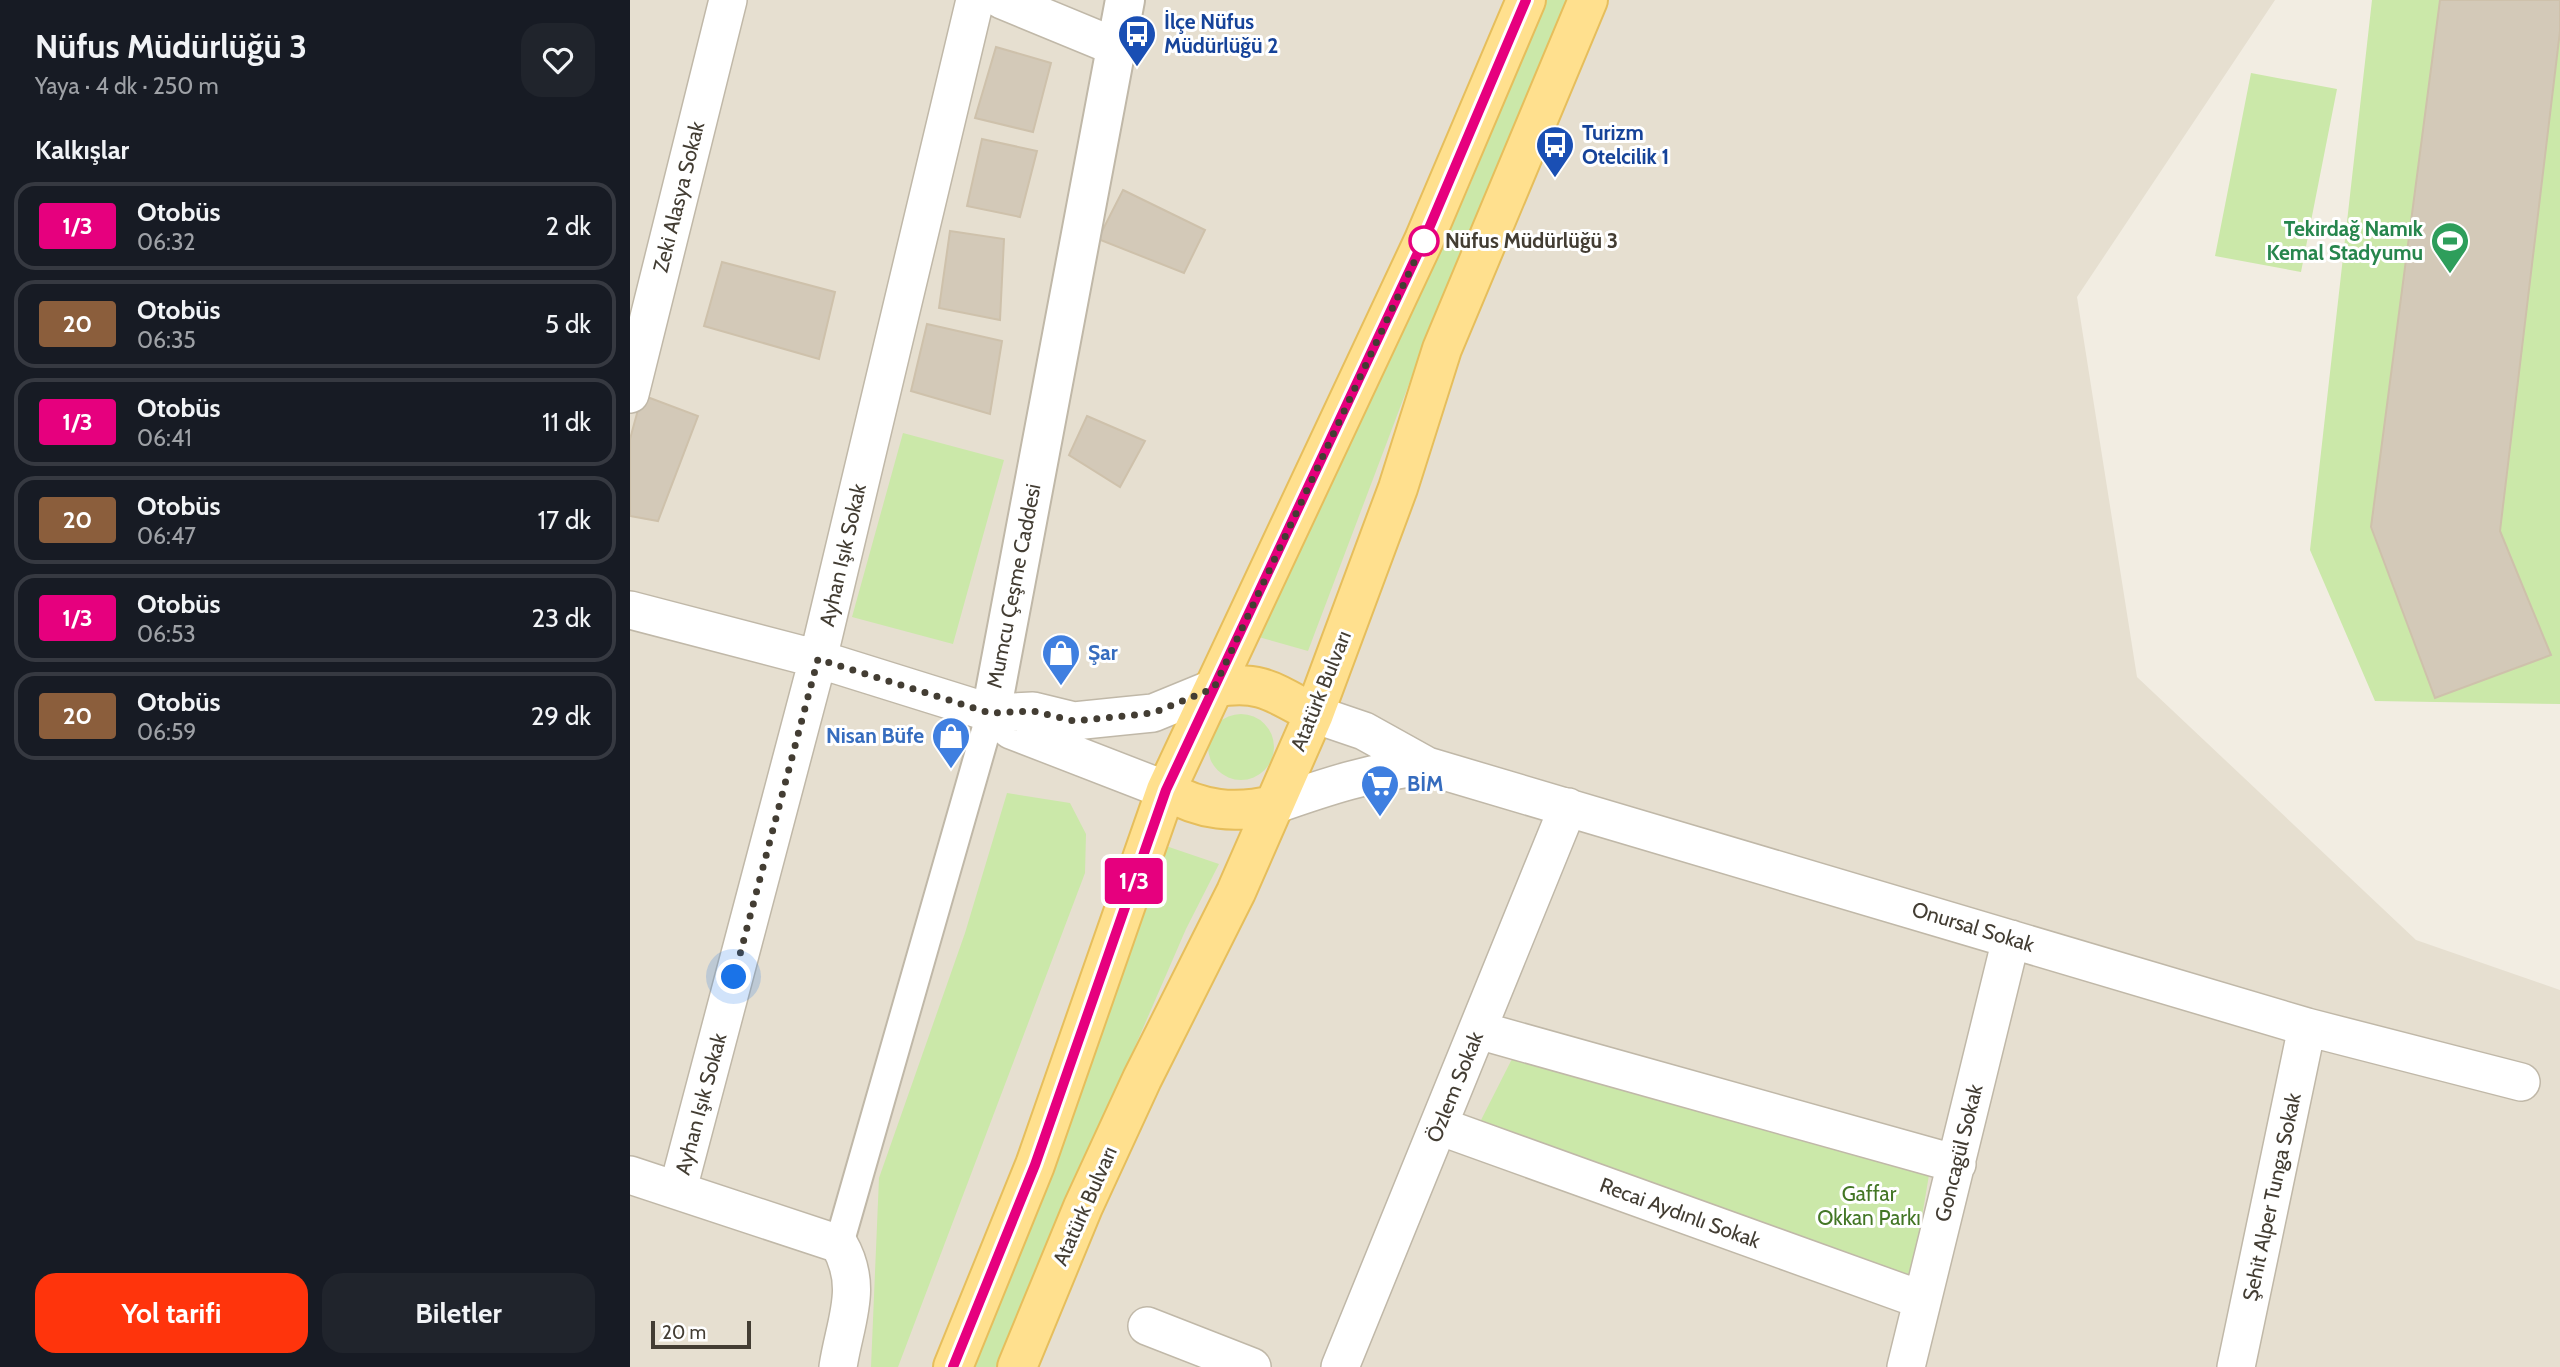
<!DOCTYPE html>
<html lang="tr">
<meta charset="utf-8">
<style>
:root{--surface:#171b24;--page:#20242c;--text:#f1f3f6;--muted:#9ea1a6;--line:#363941;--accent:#ff340c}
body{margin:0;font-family:Cabin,sans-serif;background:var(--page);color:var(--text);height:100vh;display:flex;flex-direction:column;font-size:26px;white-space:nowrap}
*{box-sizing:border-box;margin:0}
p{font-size:23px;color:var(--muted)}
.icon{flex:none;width:38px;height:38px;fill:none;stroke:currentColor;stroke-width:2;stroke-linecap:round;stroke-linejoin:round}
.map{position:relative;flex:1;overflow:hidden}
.drawer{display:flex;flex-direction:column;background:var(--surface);width:630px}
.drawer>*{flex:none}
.badge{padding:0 14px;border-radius:5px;font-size:24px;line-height:46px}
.scale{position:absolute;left:21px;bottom:18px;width:100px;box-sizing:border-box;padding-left:7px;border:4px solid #433d33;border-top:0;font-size:19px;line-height:24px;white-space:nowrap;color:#433d33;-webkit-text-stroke:5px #fff;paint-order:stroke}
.you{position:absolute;width:35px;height:35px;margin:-18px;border:5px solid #fff;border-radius:50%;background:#1a73e8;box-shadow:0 0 0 10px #1a73e833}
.map>.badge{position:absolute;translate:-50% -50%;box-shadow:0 0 0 4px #fff}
h2{padding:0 35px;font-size:26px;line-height:63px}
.round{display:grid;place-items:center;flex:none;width:74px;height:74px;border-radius:21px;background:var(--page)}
.summary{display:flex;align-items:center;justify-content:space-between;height:119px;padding:0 35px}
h1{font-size:33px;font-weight:700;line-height:52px}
.action{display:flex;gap:14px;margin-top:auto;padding:14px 35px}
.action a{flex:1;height:80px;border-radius:21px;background:var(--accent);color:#fff;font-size:28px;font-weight:700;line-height:80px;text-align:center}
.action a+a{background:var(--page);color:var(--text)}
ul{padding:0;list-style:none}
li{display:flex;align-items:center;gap:21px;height:88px;margin:0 14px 10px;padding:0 21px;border:4px solid var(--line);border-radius:21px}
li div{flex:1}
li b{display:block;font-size:26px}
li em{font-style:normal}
li .badge{min-width:77px;font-weight:700;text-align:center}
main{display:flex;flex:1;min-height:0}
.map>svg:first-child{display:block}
</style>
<main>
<section class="drawer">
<div class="summary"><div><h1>Nüfus Müdürlüğü 3</h1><p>Yaya · 4 dk · 250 m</p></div><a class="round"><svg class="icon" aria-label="heart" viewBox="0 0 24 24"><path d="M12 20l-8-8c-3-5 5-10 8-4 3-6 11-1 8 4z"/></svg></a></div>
<h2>Kalkışlar</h2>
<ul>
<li><span class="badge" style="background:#e6007e;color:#fff">1/3</span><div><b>Otobüs</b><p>06:32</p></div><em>2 dk</em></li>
<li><span class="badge" style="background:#8b5e3c;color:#fff">20</span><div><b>Otobüs</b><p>06:35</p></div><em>5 dk</em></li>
<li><span class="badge" style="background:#e6007e;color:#fff">1/3</span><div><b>Otobüs</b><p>06:41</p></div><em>11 dk</em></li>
<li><span class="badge" style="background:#8b5e3c;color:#fff">20</span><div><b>Otobüs</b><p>06:47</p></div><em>17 dk</em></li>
<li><span class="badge" style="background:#e6007e;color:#fff">1/3</span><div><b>Otobüs</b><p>06:53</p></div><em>23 dk</em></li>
<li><span class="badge" style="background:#8b5e3c;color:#fff">20</span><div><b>Otobüs</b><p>06:59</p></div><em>29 dk</em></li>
</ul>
<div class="action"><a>Yol tarifi</a><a>Biletler</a></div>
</section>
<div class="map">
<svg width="1930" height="1367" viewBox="0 0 1930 1367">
<rect width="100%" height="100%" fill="#f2ede2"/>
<path fill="#e6dfd0" d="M0,0H1645L1447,297L1507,677L1786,940L1930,990V1367H0Z"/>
<path fill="#cbe8a9" d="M915,0H938L802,323L678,651L625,636L744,393L838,190Z
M1742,0H1930V704L1745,701L1680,550Z
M1621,73L1707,89L1671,272L1585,256Z
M273,433L374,460L323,644L222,617Z
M578 747a33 33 0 1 1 66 0a33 33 0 1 1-66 0Z
M377,793L440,803L456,834L455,873L268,1367H241L249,1178L335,933Z
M533,845L589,864L556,929L366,1367H340Z
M885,1053L1300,1169L1282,1276L849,1124Z"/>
<path fill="#d3c9b8" stroke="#cec1ab" stroke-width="2" d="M1810,0H1930V31L1870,531L1921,655L1805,698L1741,527Z
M366,47L421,63L403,132L345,118Z
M352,139L407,151L390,217L337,206Z
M493,190L575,230L554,273L468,239Z
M320,231L374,239L370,320L309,308Z
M92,262L205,292L189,359L74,326Z
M297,324L372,341L360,414L281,391Z
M12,395L68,416L28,521L0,516V439Z
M457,416L515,441L490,487L439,455Z"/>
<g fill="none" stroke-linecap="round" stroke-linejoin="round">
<defs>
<path id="pedestrian" d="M209,1244L361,713"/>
<path id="minor" d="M372,0L486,47
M0,394L98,0
M0,610L188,659L361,713L403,711L444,721L493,716L523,713L584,688
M361,713L381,730L536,790
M684,714L734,731L797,766L1677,1027L1891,1082
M644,805C695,787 743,771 797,766
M848,1030L1327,1164
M809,1126L1292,1300
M0,1175L209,1244C234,1287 215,1321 208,1367
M48,1189L188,659L345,0
M517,1326L622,1367
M710,1367L938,807
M1276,1367L1381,939
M1606,1367L1677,1027"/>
<path id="tertiary" d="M361,713L495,0"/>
<path id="primary" d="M584,688C630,679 645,693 684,714
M536,790C571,811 605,814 644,805
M323,1367L405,1165L536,790L794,240L896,0
M387,1367L453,1207L512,1079L606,892L684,714L768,488L812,349L958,0"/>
</defs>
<use href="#pedestrian" stroke="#c0b8a8" stroke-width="32"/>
<use href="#minor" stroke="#c0b8a8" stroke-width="40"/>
<use href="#tertiary" stroke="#c0b8a8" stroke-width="42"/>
<use href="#primary" stroke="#e6be5c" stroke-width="42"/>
<use href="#pedestrian" stroke="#fff" stroke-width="28"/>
<use href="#minor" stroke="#fff" stroke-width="37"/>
<use href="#tertiary" stroke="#fff" stroke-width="38"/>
<use href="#primary" stroke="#ffe08e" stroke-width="38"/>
</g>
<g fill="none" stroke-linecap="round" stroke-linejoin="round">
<defs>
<path id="line" d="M323,1367L405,1165L536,790L794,240L896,0"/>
</defs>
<use href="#line" stroke="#fff" stroke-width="16"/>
<use href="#line" stroke="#e6007e" stroke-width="10"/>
<path stroke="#433d33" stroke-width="7" stroke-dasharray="0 12.6" d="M104,977L188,659L360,713L403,711L444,721L523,713L584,688L794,241"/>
</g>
<defs>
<symbol id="bus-pin" viewBox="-11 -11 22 30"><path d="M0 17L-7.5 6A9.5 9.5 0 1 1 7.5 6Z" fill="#1a4fb4" stroke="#fff"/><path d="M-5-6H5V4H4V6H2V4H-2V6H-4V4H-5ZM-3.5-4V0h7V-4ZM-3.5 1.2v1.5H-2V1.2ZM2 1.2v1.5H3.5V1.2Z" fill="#fff"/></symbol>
<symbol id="stadium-pin" viewBox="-11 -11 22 30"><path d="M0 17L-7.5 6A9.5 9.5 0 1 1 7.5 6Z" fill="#2e9e5b" stroke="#fff"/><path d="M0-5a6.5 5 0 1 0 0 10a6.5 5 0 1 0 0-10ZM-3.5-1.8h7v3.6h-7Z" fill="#fff"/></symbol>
<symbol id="shop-pin" viewBox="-11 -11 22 30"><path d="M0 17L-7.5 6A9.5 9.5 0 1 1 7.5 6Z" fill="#3f7fe0" stroke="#fff"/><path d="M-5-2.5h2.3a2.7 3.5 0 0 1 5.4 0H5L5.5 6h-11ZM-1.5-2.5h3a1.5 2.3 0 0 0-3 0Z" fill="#fff"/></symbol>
<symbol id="supermarket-pin" viewBox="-11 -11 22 30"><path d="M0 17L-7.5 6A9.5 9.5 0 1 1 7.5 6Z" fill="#3f7fe0" stroke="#fff"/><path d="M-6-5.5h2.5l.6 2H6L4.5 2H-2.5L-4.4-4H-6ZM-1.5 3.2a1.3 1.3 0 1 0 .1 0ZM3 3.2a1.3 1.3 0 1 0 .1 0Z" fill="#fff"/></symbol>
</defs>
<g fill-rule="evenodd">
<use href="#bus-pin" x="485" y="12" width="44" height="60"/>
<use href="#bus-pin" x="903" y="123" width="44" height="60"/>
<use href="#stadium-pin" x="1798" y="219" width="44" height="60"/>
<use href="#shop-pin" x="409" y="631" width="44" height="60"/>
<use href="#shop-pin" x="299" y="714" width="44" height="60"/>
<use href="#supermarket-pin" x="728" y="762" width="44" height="60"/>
</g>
<circle fill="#fff" stroke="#e6007e" stroke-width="3.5" cx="794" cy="241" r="14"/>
<g text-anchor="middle" stroke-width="6" stroke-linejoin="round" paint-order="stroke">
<g font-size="21" font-weight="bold" fill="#164399" stroke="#fff" text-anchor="start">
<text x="534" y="29">İlçe Nüfus<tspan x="534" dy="24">Müdürlüğü 2</tspan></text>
<text x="952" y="140">Turizm<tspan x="952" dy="24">Otelcilik 1</tspan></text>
</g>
<g font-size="21" fill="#433d33" stroke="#fff">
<text transform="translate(49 197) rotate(-76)" y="7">Zeki Alasya Sokak</text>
<text transform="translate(213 555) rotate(-77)" y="7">Ayhan Işık Sokak</text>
<text transform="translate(384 586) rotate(-79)" y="7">Mumcu Çeşme Caddesi</text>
<text transform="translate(691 691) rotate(-68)" y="7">Atatürk Bulvarı</text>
<text transform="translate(1343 927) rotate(17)" y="7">Onursal Sokak</text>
<text transform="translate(825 1087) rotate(-68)" y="7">Özlem Sokak</text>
<text transform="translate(71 1104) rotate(-75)" y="7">Ayhan Işık Sokak</text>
<text transform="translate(1329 1153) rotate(-76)" y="7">Goncagül Sokak</text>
<text transform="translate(1642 1197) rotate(-78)" y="7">Şehit Alper Tunga Sokak</text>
<text transform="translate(455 1206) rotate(-66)" y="7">Atatürk Bulvarı</text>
<text transform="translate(1050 1213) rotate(20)" y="7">Recai Aydınlı Sokak</text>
</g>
<g font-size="21" font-weight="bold" fill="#27864d" stroke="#fff" text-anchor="end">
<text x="1793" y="236">Tekirdağ Namık<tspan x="1793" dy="24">Kemal Stadyumu</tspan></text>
</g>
<g font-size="21" font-weight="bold" fill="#433d33" stroke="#fff" text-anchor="start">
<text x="815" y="248">Nüfus Müdürlüğü 3</text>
</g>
<g font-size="21" font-weight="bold" fill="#366cbe" stroke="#fff" text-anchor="start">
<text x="458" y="660">Şar</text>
<text x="294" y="743" text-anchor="end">Nisan Büfe</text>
<text x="777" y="791">BİM</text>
</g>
<g font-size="21" fill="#437625" stroke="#fff">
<text x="1239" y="1201">Gaffar<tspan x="1239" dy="24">Okkan Parkı</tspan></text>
</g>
</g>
</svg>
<div class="scale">20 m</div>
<div class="you" style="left:104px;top:977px"></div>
<b class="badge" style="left:504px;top:881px;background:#e6007e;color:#fff">1/3</b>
</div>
</main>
